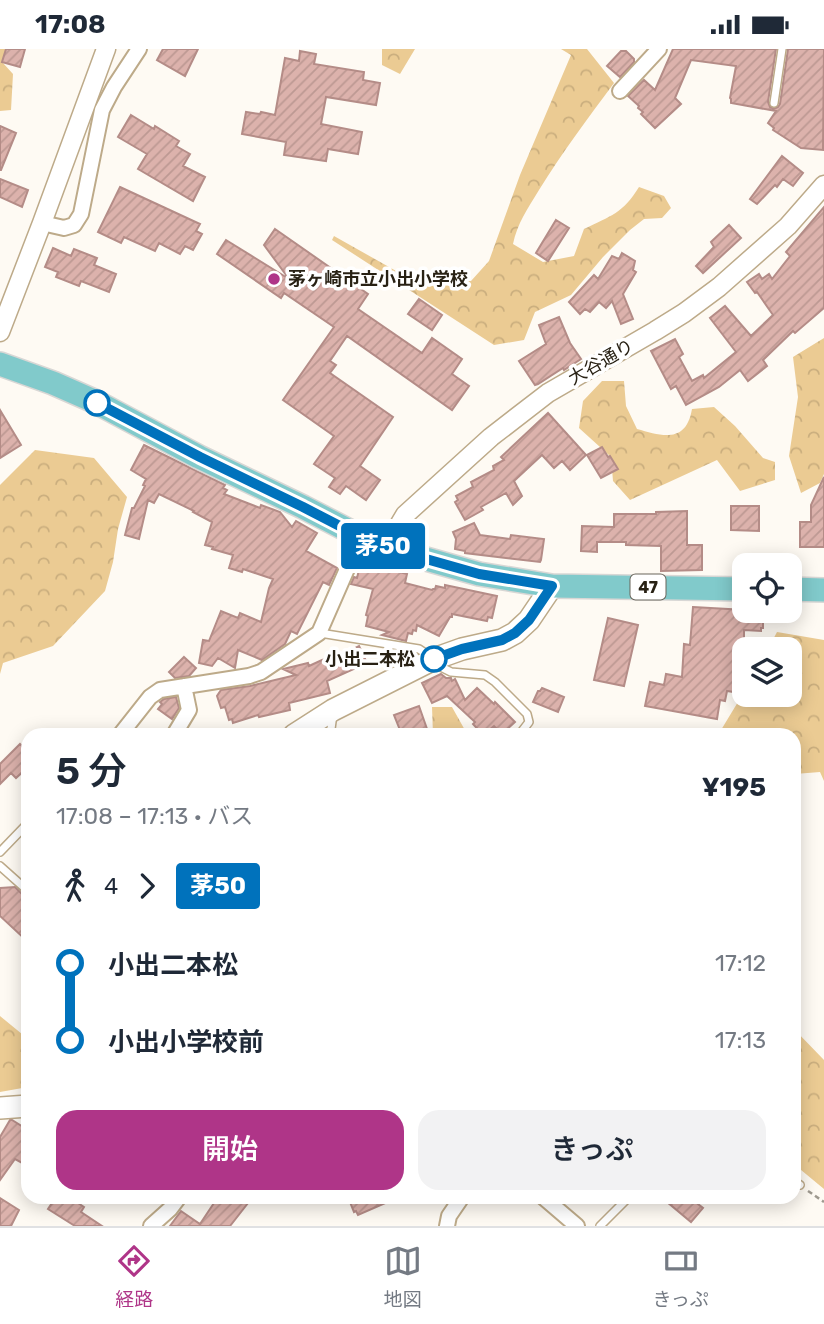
<!DOCTYPE html>
<html lang="ja">
<meta charset="utf-8">
<style>
:root{--surface:#fff;--page:#f2f2f3;--text:#1f2937;--muted:#747a83;--line:#e0e1e3;--accent:#af3588}
body{margin:0;font-family:Rubik,"Noto Sans JP",sans-serif;background:var(--page);color:var(--text);height:100vh;display:flex;flex-direction:column;font-size:26px;white-space:nowrap}
*{box-sizing:border-box;margin:0}
p{font-size:23px;color:var(--muted)}
.icon{flex:none;width:38px;height:38px;fill:none;stroke:currentColor;stroke-width:2;stroke-linecap:round;stroke-linejoin:round}
.map{position:relative;flex:1;overflow:hidden}
.sheet{position:absolute;left:21px;top:679px;width:780px;height:476px;display:flex;flex-direction:column;background:var(--surface);border-radius:21px;box-shadow:0 4px 18px #0003}
.sheet>*{flex:none}
.badge{padding:0 14px;border-radius:5px;font-size:24px;line-height:46px}
.tools{position:absolute;left:732px;top:504px;display:grid;gap:14px}
.tools a{display:grid;place-items:center;width:70px;height:70px;border-radius:14px;background:var(--surface);box-shadow:0 4px 18px #0003;font-size:35px}
.map>.badge{position:absolute;translate:-50% -50%;box-shadow:0 0 0 4px #fff}
.legs{display:flex;align-items:center;gap:10px;height:77px;padding:0 35px;font-size:23px}
.legs p{margin-inline-start:auto}
.headline{display:flex;align-items:center;justify-content:space-between;height:119px;padding:0 35px}
h1{font-size:38px;font-weight:600;line-height:52px}
.action{display:flex;gap:14px;margin-top:auto;padding:14px 35px}
.action a{flex:1;height:80px;border-radius:21px;background:var(--accent);color:#fff;font-size:28px;font-weight:600;line-height:80px;text-align:center}
.action a+a{background:var(--page);color:var(--text)}
ul{padding:0 35px;list-style:none}
li{display:flex;align-items:center;gap:24px;height:77px;font-size:26px}
li i{display:grid;place-items:center;width:10px;height:100%;margin:0 9px;background:currentColor}
li i::after{content:'';width:18px;height:18px;margin:-9px;border:5px solid;border-radius:50%;background:var(--surface)}
li p{margin-inline-start:auto}
li:first-child i{background:linear-gradient(#0000 50%,currentColor 0)}
li:last-child i{background:linear-gradient(currentColor 50%,#0000 0)}
.status{display:flex;justify-content:space-between;align-items:center;height:49px;padding:0 35px;background:var(--surface);direction:ltr}
.status svg{height:19px;fill:currentColor}
.tab-bar{display:flex;justify-content:space-around;align-items:center;height:98px;border-top:2px solid var(--line);background:var(--surface);font-size:19px;color:var(--muted)}
.tab-bar a{display:grid;justify-items:center;gap:4px}
.tab-bar .current{color:var(--accent)}
.map>svg:first-child{display:block}
</style>
<div class="status"><b>17:08</b><svg viewBox="0 0 49 12"><path d="M0 12V9h3v3zM5 12V6h3v6zM10 12V3h3v9zM15 12V0h3v12zM26 1h20v11H26zM47 4h2v5h-2z"/></svg></div>
<div class="map">
<svg width="824" height="1177" viewBox="0 0 824 1177">
<defs>
<pattern id="forest-crowns" width="20" height="18" patternUnits="userSpaceOnUse" patternTransform="scale(1.75)"><rect width="20" height="18" fill="#ebcb93"/><path d="M2 6a3 3 0 1 1 6 0M12 15a3 3 0 1 1 6 0" fill="none" stroke="#caae7e"/></pattern>
<pattern id="building-hatch" width="6" height="6" patternUnits="userSpaceOnUse" patternTransform="scale(1.75)"><rect width="6" height="6" fill="#dcb2ac"/><path d="M-1 1l2-2M0 6l6-6M5 7l2-2" fill="none" stroke="#bd9993"/></pattern>
</defs>
<rect width="100%" height="100%" fill="#fefaf3"/>
<path fill="url(#forest-crowns)" d="M0,0H7L3,14L13,25L11,61L0,62Z
M382,0H415L400,25L382,16Z
M561,0H587L614,34C588,69 562,104 539,141C528,159 517,175 513,195L543,213L574,207L584,180C611,167 623,164 639,138L664,147L671,159L662,169L644,170L630,181L603,208L571,246L535,263L524,291L494,296L332,191L334,187L405,227L471,232L489,212L520,126L571,6Z
M824,289V425L820,434L801,444L789,407L798,348L793,308Z
M602,332H624L626,357L637,380C662,387 686,395 692,360L714,358L735,377L763,409L775,413V431L740,442L717,411L630,451L613,432L611,408L579,379L583,352Z
M35,401L94,409L127,448L118,480L113,513L105,542L53,597L3,614L0,625V436Z
M777,583L824,591V732L820,723L795,725L794,686H718L744,643V646H789V600H768Z
M432,658H452L466,683L475,686H433Z
M0,967L28,990V1038L0,1043Z
M794,980L824,1011V1140L795,1116Z"/>
<path fill="url(#building-hatch)" stroke="#b48c87" stroke-width="2" d="M6,0H25L20,18L2,13Z
M163,0H198L185,27L157,11Z
M673,0H776L768,53L770,58L774,60L778,58L780,55L788,0H824L823,101L801,99L773,81L774,79L768,74L776,62L731,54V50L730,49L736,17L691,11L675,49L681,55L655,79L641,65L643,63L638,59L639,57L628,47L644,31L655,41Z
M300,2L316,5L314,15L364,23L363,31L380,34L376,56L326,48L321,75L362,83L358,105L328,100L326,112L284,106L286,93L242,85L246,63L260,65L261,63L275,66L285,9L299,12Z
M621,2H626L634,10V13L620,28L607,17Z
M131,66L154,80L155,77L179,92L176,97L190,105L183,117L205,128L193,152L138,120L147,105L118,88Z
M0,77L16,84L1,121H0Z
M782,107L803,124L793,137L783,130L777,138L775,136L757,155L750,150Z
M0,130L28,141L22,158L0,148Z
M120,138L200,175L196,182L202,185L193,201L185,197L180,205L159,194L155,202L124,188L121,194L98,183Z
M824,158V259L795,284L793,282L763,311L767,317L748,332L740,321L719,338L686,356L676,337L671,340L651,302L675,290L683,305L679,308L692,332L703,326L704,329L736,303L710,269L725,257L751,287L773,266L757,243L755,244L747,233L759,225L762,230L769,225L772,230L790,207L786,203Z
M556,171L569,179L548,212L536,204Z
M729,176L741,189L703,224L696,217L714,198L711,193Z
M275,180L368,245L358,260L422,304L432,289L462,310L452,325L469,337L452,361L347,287L330,312L336,316L330,324L393,368L360,417L380,431L366,451L346,437L340,445L329,438L335,429L314,415L334,387L283,351L334,278L284,244L281,249L217,205L226,191L289,230L264,196Z
M53,199L71,207L74,200L97,209L94,216L116,225L109,243L81,232L79,237L56,228L58,223L45,218Z
M622,204L635,212L633,221L636,223L623,245L633,270L621,275L612,252L606,259L599,253L590,263L585,260L580,265L569,253L594,226L598,230L612,207L619,210Z
M419,250L442,266L432,281L408,265Z
M559,268L570,294L581,310L564,321L563,319L538,335L535,336L519,312L546,295L539,276Z
M0,361L21,396L0,409Z
M548,364L586,406L570,421L562,412L554,419L542,406L514,432L522,447L513,456L506,444L481,458L483,461L465,471L455,453L458,451L456,447L473,438L471,433L494,421L493,417L504,411L501,408Z
M144,396L225,436L223,439L227,441L224,445L260,459L261,456L280,463L292,478L296,472L317,484L306,502L337,519L329,536L323,533L297,585L291,582L285,595L262,611L238,601L235,619L218,609L212,617L199,614L203,591L209,592L221,562L238,569L240,564L261,573L269,539L273,530L243,520L242,523L229,519L233,506L212,500L213,498L205,496L212,473L193,463L194,462L159,445L154,454L148,451L139,490L125,486L132,459H134L145,437L143,436L146,430L131,421Z
M602,398L608,408L610,407L618,420L601,429L587,406Z
M824,428V498H800V473H811V456Z
M731,457H759V482L731,481Z
M687,462V496H702V521L661,522V497L626,496V493H597V503L581,502L582,477L614,478V465H656V463Z
M474,474L480,486L510,490L511,486L544,490L541,511L540,513L465,504V502L455,500L456,490L453,483Z
M361,513L407,525L405,534L432,541L433,540H435L436,537L445,539V536L497,547L492,569L488,568L487,572L452,565V568H450L439,587L417,576L416,582L413,581L412,585L408,584L406,592L382,586L389,583L366,577L368,567L366,566L373,540L351,535L354,528L357,529Z
M693,558L763,562V579H761V582L744,581V624L740,644L727,642L725,652L720,651L717,670L645,657L650,633L664,636L666,625L682,628L684,595L690,596Z
M608,569L638,576L624,637L594,631Z
M359,597L367,614L327,632L330,644L289,654L290,661L259,668L258,666L233,674L232,670L229,671L225,658L221,659L217,647L221,641L250,637L296,626L283,620L308,614L309,617L322,611L339,607Z
M184,608L196,619L189,627L175,629L169,623Z
M441,625L446,629H451L452,632L455,630L465,651L477,639L494,655L495,653L515,673L502,685L494,677L483,686L473,675L475,673L447,647L432,654L422,634Z
M542,639L564,648L558,663L533,653L538,642H540Z
M176,648L179,659L172,670L158,660L162,655L160,653L164,650Z
M419,657L427,680L411,686H402L394,666Z
M20,695L28,703V718L16,729L11,724L0,735V715Z
M15,838L24,847L28,848V893L0,867V839Z
M10,1071H12L28,1081V1117L15,1110L0,1131V1088Z
M56,1148H69L84,1158L81,1163L102,1177H75L48,1160Z
M218,1148H239L248,1154L230,1177H170L181,1162L200,1175Z
M348,1148H399L358,1166L356,1162L354,1163Z
M661,1148H689L703,1159L691,1173Z
M0,1149L19,1161L11,1177H0Z"/>
<g fill="none" stroke-linecap="round" stroke-linejoin="round">
<defs>
<path id="service" d="M774,54L782,0
M320,584L419,600L434,610L441,618L451,623L485,626L495,633L527,665L529,673L519,686
M325,686L331,680L333,665
M0,803L28,774
M0,817L28,842
M794,1132L800,1136
M600,1177L629,1148"/>
<path id="minor" d="M620,42L659,0
M42,174L64,179L74,176L81,165L102,61L114,38L139,0
M120,686L150,648L160,641L249,627L261,623L319,584L361,488
M174,686L189,661L184,637
M543,1148L577,1177
M151,1177L170,1160L179,1148
M447,1177L449,1167L462,1148"/>
<path id="tertiary" d="M0,283L42,174L106,0
M386,498L405,466L491,388L548,344L655,282L684,264L719,238L788,177L824,136"/>
<path id="secondary" d="M294,686L333,661L434,610L462,600L502,591L515,584L529,571L552,537
M0,1059L28,1057"/>
<path id="primary" d="M0,315L53,334L94,352L199,408L303,458L361,488L412,506L479,525L552,537L744,540
M789,540L824,541"/>
</defs>
<use href="#service" stroke="#bdaa89" stroke-width="10"/>
<use href="#minor" stroke="#bdaa89" stroke-width="18"/>
<use href="#tertiary" stroke="#bdaa89" stroke-width="21"/>
<use href="#secondary" stroke="#bdaa89" stroke-width="24"/>
<use href="#primary" stroke="#d8d7d5" stroke-width="26"/>
<path stroke="#9e998f" stroke-width="2.5" stroke-dasharray="5 3.5" stroke-linecap="butt" d="M808,1142L824,1153"/>
<use href="#service" stroke="#fff" stroke-width="7"/>
<use href="#minor" stroke="#fff" stroke-width="14"/>
<use href="#tertiary" stroke="#fff" stroke-width="18"/>
<use href="#secondary" stroke="#fff" stroke-width="21"/>
<use href="#primary" stroke="#81cacb" stroke-width="23"/>
</g>
<g fill="none" stroke-linecap="round" stroke-linejoin="round">
<defs>
<path id="line-1" d="M97,354L200,408L303,458L361,488L412,506L479,525L552,537L529,571L515,584L502,591L462,600L434,610"/>
</defs>
<use href="#line-1" stroke="#fff" stroke-width="16"/>
<use href="#line-1" stroke="#0072bc" stroke-width="10"/>
</g>
<circle fill="#af3588" stroke="#fff" stroke-width="2.5" cx="274" cy="230" r="7"/>
<g fill="#fff" stroke="#0072bc" stroke-width="3.5">
<circle cx="97" cy="354" r="12"/>
<circle cx="434" cy="610" r="12"/>
</g>
<g text-anchor="middle" stroke-width="7" stroke-linejoin="round" paint-order="stroke">
<rect fill="#fff" stroke="#68645a" stroke-width="2" x="630.5" y="525.5" width="35" height="25" rx="5"/>
<g font-size="16" font-weight="bold" fill="#282114">
<text x="648" y="544">47</text>
</g>
<g font-size="18" font-weight="bold" fill="#282114" stroke="#fff" text-anchor="start">
<text x="288" y="236">茅ヶ崎市立小出小学校</text>
</g>
<g font-size="18" fill="#282114" stroke="#fff">
<text transform="translate(601 313) rotate(-30)" y="6">大谷通り</text>
</g>
<g font-size="18" font-weight="bold" fill="#282114" stroke="#fff" text-anchor="end">
<text x="415" y="616">小出二本松</text>
</g>
</g>
</svg>
<div class="tools">
<a><svg class="icon" aria-label="locate" viewBox="0 0 24 24"><circle cx="12" cy="12" r="6"/><path d="M12 2v4M12 18v4M2 12h4M18 12h4"/></svg></a>
<a><svg class="icon" aria-label="layers" viewBox="0 0 24 24"><path d="M12 4l9 5-9 5-9-5zM3 14l9 5 9-5"/></svg></a>
</div>
<b class="badge" style="left:383px;top:497px;background:#0072bc;color:#fff">茅50</b>
<section class="sheet">
<div class="headline"><div><h1>5 分</h1><p>17:08 – 17:13 · バス</p></div><b>¥195</b></div>
<div class="legs"><svg class="icon" aria-label="walk" viewBox="0 0 24 24"><circle cx="13" cy="4" r="2"/><path d="M13 8l-2 6 4 7M11 14l-3 7M7 12l3-4h3l4 4"/></svg>4<svg class="icon" aria-label="forward" viewBox="0 0 24 24"><path d="M9 5l7 7-7 7"/></svg><b class="badge" style="background:#0072bc;color:#fff">茅50</b></div>
<ul>
<li><i style="color:#0072bc"></i><b>小出二本松</b><p>17:12</p></li>
<li><i style="color:#0072bc"></i><b>小出小学校前</b><p>17:13</p></li>
</ul>
<div class="action"><a>開始</a><a>きっぷ</a></div>
</section>
</div>
<nav class="tab-bar">
<a class="current"><svg class="icon" aria-label="directions" viewBox="0 0 24 24"><path d="M12 3l9 9-9 9-9-9zM9 14v-3h6M13 9l2 2-2 2"/></svg>経路</a>
<a><svg class="icon" aria-label="map" viewBox="0 0 24 24"><path d="M3 6l6-2 6 2 6-2v14l-6 2-6-2-6 2zM9 4v14M15 6v14"/></svg>地図</a>
<a><svg class="icon" aria-label="tickets" viewBox="0 0 24 24"><path d="M3 7h18v10H3zM15 7v10"/></svg>きっぷ</a>
</nav>
